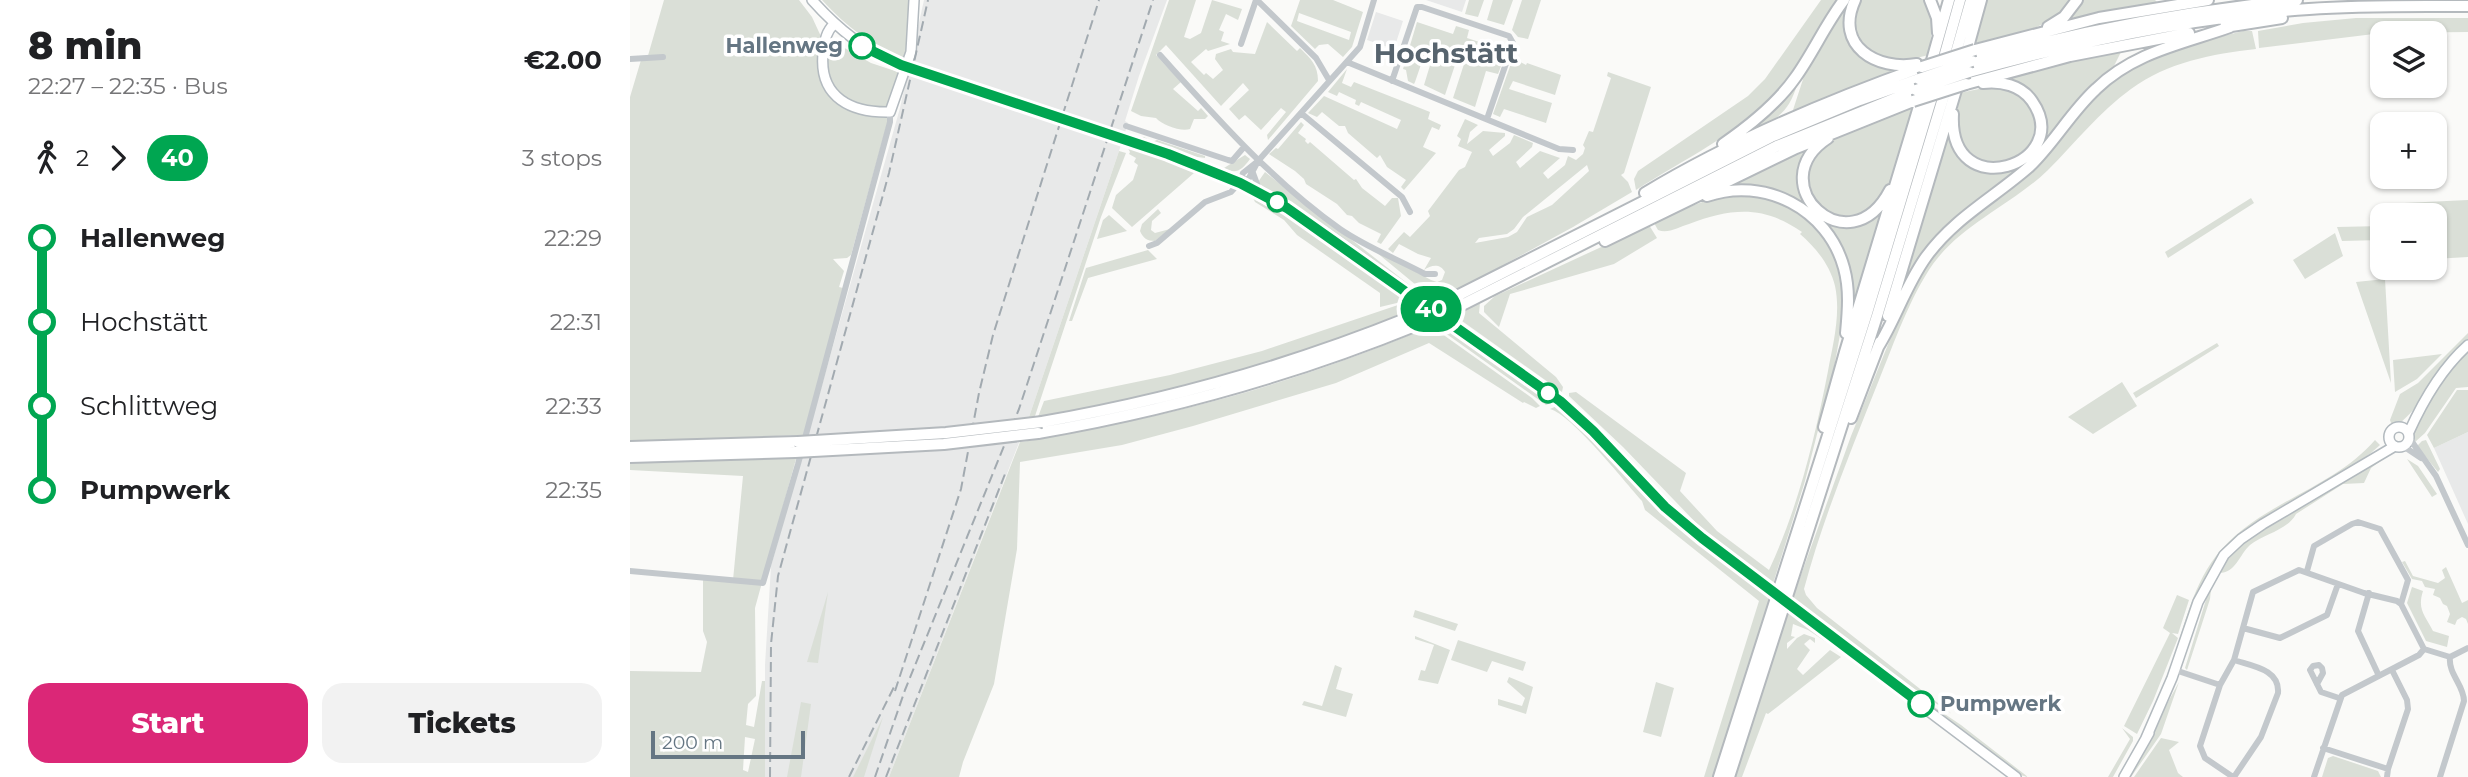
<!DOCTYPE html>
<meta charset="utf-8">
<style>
:root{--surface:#fff;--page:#f2f2f2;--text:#202124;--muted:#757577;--accent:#db2777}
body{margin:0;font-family:Montserrat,sans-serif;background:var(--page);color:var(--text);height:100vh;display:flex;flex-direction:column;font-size:26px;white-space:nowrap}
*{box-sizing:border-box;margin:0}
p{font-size:23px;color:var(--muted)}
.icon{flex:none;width:38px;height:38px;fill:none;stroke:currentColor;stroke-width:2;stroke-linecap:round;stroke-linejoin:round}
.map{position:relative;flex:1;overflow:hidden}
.details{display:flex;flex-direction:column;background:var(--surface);width:630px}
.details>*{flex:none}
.badge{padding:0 14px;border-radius:23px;font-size:24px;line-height:46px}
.controls{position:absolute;left:1740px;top:21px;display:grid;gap:14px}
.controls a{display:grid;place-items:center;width:77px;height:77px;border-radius:14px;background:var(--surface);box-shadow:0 2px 5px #0004;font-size:35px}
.scale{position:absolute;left:21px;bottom:18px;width:154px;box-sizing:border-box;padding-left:7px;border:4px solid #657683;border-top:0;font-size:19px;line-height:24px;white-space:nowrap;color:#657683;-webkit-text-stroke:5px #fff;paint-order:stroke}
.map>.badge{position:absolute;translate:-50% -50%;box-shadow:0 0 0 4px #fff}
.legs{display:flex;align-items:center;gap:10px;height:77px;padding:0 28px;font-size:23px}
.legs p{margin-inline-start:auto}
.head{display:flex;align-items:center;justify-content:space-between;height:119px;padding:0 28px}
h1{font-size:38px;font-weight:800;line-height:52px}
.primary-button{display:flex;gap:14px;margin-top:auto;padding:14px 28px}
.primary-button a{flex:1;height:80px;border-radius:21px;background:var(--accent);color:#fff;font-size:28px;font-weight:800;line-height:80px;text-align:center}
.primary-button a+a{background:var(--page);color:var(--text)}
ul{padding:0 28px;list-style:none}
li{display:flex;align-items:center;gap:24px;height:84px;font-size:26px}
li i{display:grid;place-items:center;width:10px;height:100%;margin:0 9px;background:currentColor}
li i::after{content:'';width:18px;height:18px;margin:-9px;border:5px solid;border-radius:50%;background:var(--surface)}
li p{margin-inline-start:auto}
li:first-child i{background:linear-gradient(#0000 50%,currentColor 0)}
li:last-child i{background:linear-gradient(currentColor 50%,#0000 0)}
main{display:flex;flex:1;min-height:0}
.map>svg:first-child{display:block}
</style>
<main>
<section class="details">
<div class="head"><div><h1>8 min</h1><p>22:27 – 22:35 · Bus</p></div><b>€2.00</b></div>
<div class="legs"><svg class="icon" aria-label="walk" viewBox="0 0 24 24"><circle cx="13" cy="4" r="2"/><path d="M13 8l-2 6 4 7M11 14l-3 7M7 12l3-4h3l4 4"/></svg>2<svg class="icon" aria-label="forward" viewBox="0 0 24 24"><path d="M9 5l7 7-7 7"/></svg><b class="badge" style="background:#00a651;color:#fff">40</b><p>3 stops</p></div>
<ul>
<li><i style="color:#00a651"></i><b>Hallenweg</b><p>22:29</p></li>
<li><i style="color:#00a651"></i><span>Hochstätt</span><p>22:31</p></li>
<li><i style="color:#00a651"></i><span>Schlittweg</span><p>22:33</p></li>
<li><i style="color:#00a651"></i><b>Pumpwerk</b><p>22:35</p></li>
</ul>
<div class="primary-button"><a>Start</a><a>Tickets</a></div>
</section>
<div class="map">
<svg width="1838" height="777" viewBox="0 0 1838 777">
<rect width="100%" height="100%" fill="#fafaf8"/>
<path fill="#e8e9e9" d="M294,0H537L509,76L495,121L498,123L489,151L399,417L259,777H135V665L141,566L270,108Z
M796,0H836L832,12Z
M746,12L773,21L764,49L737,40Z
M1838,432V524L1804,448Z"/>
<path fill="#dadfd7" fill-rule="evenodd" d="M34,0H169L182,17L194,43L204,42L241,63L271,73L221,255L217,258L203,259L214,271L209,287L213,288L174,435L0,441V97L11,60L17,59Z
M192,0H281L279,36L275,58C240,45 217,27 192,0Z
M539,0H566L554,37L560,39L571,33L582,0L612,9L608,20L596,14L589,30L594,32L591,41L600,44L578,51L576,49L561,62L574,75L576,73L583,79L593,70L585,59L586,54L601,49L603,52L625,54L637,22L667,51L670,48C681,59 688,65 688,81L638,140L637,135L656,112L651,108L631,130L615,115L609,120L599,109L619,90L613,83L591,106L536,45L526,55L551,82L543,89L568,111L571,108L578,116L575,119H564L560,129C551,132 532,125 526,118L511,116L501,111Z
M670,0H703L733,12L722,47L713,57L698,44L689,45L685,49L661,26ZM669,13L721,32L719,40L667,21Z
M839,0H854L848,17L835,14Z
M863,0H883L874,25L857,20Z
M892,0H911L898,39L888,37L882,30Z
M1191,0H1208C1188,27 1175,60 1153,86C1113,132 1055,158 1006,190L1004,179L1008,171L1118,96L1135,79Z
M1219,0H1223L1222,42L1273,69L1162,113L1177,67Z
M1231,0H1295L1303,19L1299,55L1286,58V60C1278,60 1266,62 1258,60C1231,54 1216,25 1231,0Z
M1356,0H1442C1413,34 1384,33 1346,43L1349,29L1348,28Z
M1450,0H1525L1528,3L1433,22Z
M1726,18H1838V32L1752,33L1629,48L1628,31L1673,23Z
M787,22L823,34L826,26L839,30L837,38L877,51L868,74L856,71L845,107L823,98L835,61L827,59L815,95L794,85L805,49L797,47L785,82L784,84L778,81L776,70L773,69Z
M1613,31H1622L1626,49C1582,54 1538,62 1501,89C1470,111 1445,143 1418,170C1383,204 1332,224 1303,264C1280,297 1264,343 1249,380C1222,448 1193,518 1174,589L1176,595L1187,608L1322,714L1266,677L1162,600L1221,436L1259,342L1290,273L1312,242L1382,184L1466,93L1494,72L1534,51Z
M1493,48L1483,68L1398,162L1334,212L1272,288L1320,128L1321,134L1355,170L1407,147L1405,102L1367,80Z
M883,58L896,65L897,63L931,75L925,95L883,81L879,89L922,103L916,123L874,109L870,117L863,114Z
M717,69L712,83L721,87L724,82C749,92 775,102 800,112L798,119L811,125L809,130L802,127L793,147L806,153L774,190L771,187L776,180L757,167L750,155L747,158L718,133L715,126H709L692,112L687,117L678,113L694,96L767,129L771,120L731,102L729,106L725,104L726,100L709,92L707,96L698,92Z
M978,72L1021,87L994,173L991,175L998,182L1002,192L943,227L833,287L803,299L746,252V250L801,280L807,282L812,280L815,272C810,263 801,265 794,270L801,258L788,254L769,244L763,253L758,249L774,232L780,237L800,216L798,211L829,170L835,167L842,152L828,146L831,139L827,136L835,119L848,125L840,132L837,144L853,131L875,133V136L859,150L863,156L880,143L884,135L903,143L902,147L886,162L890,168L910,151L930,158L913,173L918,179L935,165L938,156L946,160L953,154L955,148L953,145L959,131L963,132L981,78L977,76ZM957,165L959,171L922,205L897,217L887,232L878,237L845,243L849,238L877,234L884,229L893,217Z
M1168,82C1158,116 1145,120 1115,134Z
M1358,87C1378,88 1394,93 1402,112C1426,171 1309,196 1330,93Z
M1282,108L1276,130L1278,133C1270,155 1265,179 1251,198C1212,251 1136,182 1208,136Z
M671,122L674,125L668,133L676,139L675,141L678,144L680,142L724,180L726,179L732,188L755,206L762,198H768L771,216L751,244L747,242L751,234L729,223L722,216L717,215L707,204L676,184L674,179L665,171L639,154L646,148L648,149Z
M514,137L522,142L527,140L575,156V158L553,155L509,139Z
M496,145L501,146L502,145L573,172L571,175L564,173L502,227L482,208L486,195L503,180L508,165L504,162L506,158L499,154L500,152Z
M1184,145L1171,185L1204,223L1257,203L1220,322L1218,271L1179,211L1101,185Z
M489,151L496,153L471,217L405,416L399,417Z
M615,155L620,159C612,170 606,175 594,168Z
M635,172L800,301L797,302L673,215C660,202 641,195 628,182Z
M1105,193L1150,201L1183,222L1200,243L1213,279V318L1204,368L1175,481L1142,587L1070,527L993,447L939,396V393L946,392L1056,473L1050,491L1087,531L1139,570C1168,508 1185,438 1198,371C1203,344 1211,314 1205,286C1200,265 1186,248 1170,234L1172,232C1133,205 1102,208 1059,224C1049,227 1038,234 1028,230L1024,223C1050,210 1075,199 1105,193Z
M623,198L644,211L660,214L791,305L782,309L771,302L750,307V293L667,235L654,220L625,202Z
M1621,198L1624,203L1538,258L1535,252Z
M1838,200V257L1804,259V215H1754L1753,204Z
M528,209L531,213L522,221L521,230L525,233L540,229L525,241C517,241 513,238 510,231L512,224Z
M479,215L497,231L467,239L473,220Z
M1019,225L1027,238L984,264L880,294L869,327L854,312V306L865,296Z
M1752,226V240L1712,241L1707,227Z
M1705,233L1713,256L1675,279L1663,260Z
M518,250L527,259L458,278L442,321H439L456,268Z
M1755,279L1761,383L1726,282Z
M850,303L849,313L926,377L933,387L932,392L825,316Z
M768,305L779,310C755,320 730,332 705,341C610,377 508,397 408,417L414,401L540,375L632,351Z
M813,321L897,381L899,386L921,403L916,405L804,325Z
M801,326L902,398L910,406L906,408L894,402L893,403L799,343L706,383L563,426L492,445L390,462L387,549L364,684L333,762L329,777H259L390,442C416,439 443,432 469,427C583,406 696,371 801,326Z
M1838,333V340C1812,364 1798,400 1770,423H1761L1760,420L1770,394L1788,383Z
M1587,343L1589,346L1506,398L1503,393Z
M1838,348V387L1826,388L1795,433L1785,442C1784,439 1783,435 1783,431C1785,411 1823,364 1838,348Z
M1812,354L1787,379L1765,392L1763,360Z
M1492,382L1507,406L1463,434L1438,417Z
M1827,390H1838V432L1804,448L1797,435Z
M929,405L941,414L1033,510L1140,597L1084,777H1074L1129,601L1015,510L1012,501C994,481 942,415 920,409Z
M1745,440L1750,445L1741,453L1588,559L1541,676L1538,675C1552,636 1560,590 1586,556C1627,503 1702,490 1745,440Z
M1796,440L1810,469L1808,472L1787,446L1792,441Z
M1760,454L1741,468L1734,483L1713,484L1666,514C1658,530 1634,534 1620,545C1609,555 1606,573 1589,573L1581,589L1580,599L1557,670L1555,668L1583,577L1593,562L1619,537Z
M154,458L166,459L125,608L126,696L118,704L116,725L124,727L132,681H135V777H0V671L71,672L77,642L73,631V577L103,580L113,476L0,470V463ZM115,737L125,739L118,772L113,770Z
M1777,459L1788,466L1807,494L1802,497Z
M1775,561L1783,576L1808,583L1815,578L1812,570L1816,567L1832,603L1838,600V624L1836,619L1832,617L1827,620L1825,625L1817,622L1820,614L1817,606L1813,604L1810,598L1803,595L1805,589L1795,587L1792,581L1782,579L1772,562Z
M1782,587L1793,591C1787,610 1795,615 1803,631L1819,636L1817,647L1796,641L1777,603Z
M198,592L188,663L177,662Z
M1547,595L1559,600L1548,634L1542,633L1548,638L1523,701L1507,734L1494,726L1540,633L1533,628Z
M785,610L828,624L825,631L783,617Z
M1158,610L1236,668L1178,630L1163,624L1161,636L1165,637L1157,643V649L1167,638L1174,634L1185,638V643L1180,639L1174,644L1180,650L1167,669L1173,675L1200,650L1211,657L1138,714L1136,713L1112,777H1105Z
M785,636L820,650L808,684L788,680L791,670L795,671L804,645L785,639Z
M828,640L896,662L893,671L862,661L857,672L821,660Z
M705,665L712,668L706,689L723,694L716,717L672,705L674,701L692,706Z
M879,677L903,687L896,714L868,705V699L892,706L895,698L877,682Z
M1026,682L1044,688L1031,737L1013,732Z
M1549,682L1531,734L1501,777H1497Z
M1276,688L1331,725L1398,777L1390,775Z
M171,702L181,704L171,777H157Z
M253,717L234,777H223Z
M1492,728L1503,737V741L1483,777H1478L1500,739Z
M1531,738L1549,742L1539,750L1548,773L1553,777H1504Z
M1703,756L1748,771L1751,777H1692L1698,758Z"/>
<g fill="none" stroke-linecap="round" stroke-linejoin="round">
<defs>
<path id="secondary" d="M182,0C208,29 235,51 271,65
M204,24C195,33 195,41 193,54C189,98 222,113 260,112L281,52L284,0
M500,140C543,156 588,170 629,192C685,221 742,267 794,303
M817,320L943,412L1035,507L1136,588
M1759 437a10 10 0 1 1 20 0a10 10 0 1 1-20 0Z
M1779,432C1793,401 1812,368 1838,345
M1163,609L1386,777
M1516,738L1542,678L1568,602L1594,555L1611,539L1633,524L1765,446
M1494,777L1519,733"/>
<path id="highway" d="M1225,0C1204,46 1247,71 1287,64
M1300,0L1307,18L1308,33
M1418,27L1434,17L1447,0
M1595,27L1652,18
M1345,50L1469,18L1578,0
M1335,58L1351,0
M1342,61C1449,31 1556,11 1667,0
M1323,63L1341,0
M1311,68L1330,0
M1299,71L1319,0
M1339,72C1450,41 1563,17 1679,9C1731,5 1785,6 1838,6
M1336,84L1440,56L1559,33
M1323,114C1318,207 1446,164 1402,101C1391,85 1371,81 1353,83
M1198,138C1129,183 1219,269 1260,190
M1093,144C1119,126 1146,105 1165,78C1183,53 1195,25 1214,0
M1015,193C1103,140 1196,101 1292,67
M1077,196C1134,176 1198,209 1214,268C1220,290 1218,311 1216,333
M975,241L1166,148L1283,101
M817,301L1141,137L1230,100L1289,79
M826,308L1147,146L1286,90
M1258,316L1329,80
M1248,347C1266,318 1276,285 1296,257C1324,218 1365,197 1400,166C1424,143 1441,112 1466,89C1504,52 1552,44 1600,27
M1221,418L1250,342
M412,422C538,400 659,366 778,318
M1194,427L1215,352L1294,90
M408,433C541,410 662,376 787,325
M0,447L168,442
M0,457L165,452
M1089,777L1237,313L1305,87
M1099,777L1247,316L1317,85"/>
</defs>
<use href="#secondary" stroke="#b3babf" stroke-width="12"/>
<use href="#highway" stroke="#b4b9bd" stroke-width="14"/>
<path stroke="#c3c8cc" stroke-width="6" d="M627,0L686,58L699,80
M611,44L626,0
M530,55C586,117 641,180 710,229C736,247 767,259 795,274H805
M0,59L33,57
M717,62L929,149L943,150
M762,81L787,7H792L879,36L883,43L857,119
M671,113L772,197L780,212
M496,126L598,160L602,161L614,147
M623,173L630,192
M610,182L619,178L628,161
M519,246L527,243L575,202L601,192L610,182L613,173L628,161L730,47L744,0
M1780,439L1806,476L1838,545
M1773,446L1791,458
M0,571L133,583L168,464L260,122V112
M1677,571L1684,546L1722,524L1728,522L1750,529L1778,580L1771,604
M1739,593L1728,631L1749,676
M1613,628L1650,638L1697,615L1708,584
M1794,649L1820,657L1838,648
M1545,670L1590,685
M1687,684L1693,673L1692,668L1689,665L1683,666L1680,670L1691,692L1709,698
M1693,748L1758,769L1757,777
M1758,769L1778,709L1777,700L1762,670
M1603,777L1575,758L1570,746L1590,685L1604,660L1623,592L1669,570L1734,593L1767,601L1771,604L1794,649
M1604,777L1631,737L1648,693C1650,669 1622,666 1604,660
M1684,777L1712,695L1789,655L1794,649
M1810,777L1834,701C1834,685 1818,674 1820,657"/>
<use href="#secondary" stroke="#fff" stroke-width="9"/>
<use href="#highway" stroke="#fff" stroke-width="10"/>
<path stroke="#a2aab0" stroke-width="2" stroke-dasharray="10 5" stroke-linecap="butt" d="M265,691L331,489L349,393L363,335L469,0
M140,777L141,644L148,576L259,173L298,0
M219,777L266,683
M245,777L275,690L389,409L523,0
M256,777L375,474"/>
<defs>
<path id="secondary-bridge" d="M271,65L500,140
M1136,588L1163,609"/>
<path id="highway-bridge" d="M1292,67L1345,50
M1289,79L1342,61
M1286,90L1339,72
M1283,101L1336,84
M778,318L817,301
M787,325L826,308
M168,442L316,433L412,422
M165,452L314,444L408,433"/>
</defs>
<use href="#secondary-bridge" stroke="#b3babf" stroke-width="12" stroke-linecap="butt"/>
<use href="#highway-bridge" stroke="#b4b9bd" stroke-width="14" stroke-linecap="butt"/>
<use href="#secondary-bridge" stroke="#fff" stroke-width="9"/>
<use href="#highway-bridge" stroke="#fff" stroke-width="10"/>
</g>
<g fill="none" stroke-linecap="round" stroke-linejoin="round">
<defs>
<path id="line-1" d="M232,46L271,65L538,154L610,183L657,208L930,401L963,431L1035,507L1072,538L1291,704"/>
</defs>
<use href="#line-1" stroke="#fff" stroke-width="16"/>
<use href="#line-1" stroke="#00a651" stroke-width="10"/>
</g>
<g fill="#fff" stroke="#00a651" stroke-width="3.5">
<circle cx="232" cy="46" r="12"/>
<circle cx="647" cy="202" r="9"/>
<circle cx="918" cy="393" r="9"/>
<circle cx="1291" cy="704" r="12"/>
</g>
<g text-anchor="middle" stroke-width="7" stroke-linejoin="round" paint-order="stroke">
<g font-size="21" font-weight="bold" fill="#657683" stroke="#fff" text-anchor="end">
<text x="213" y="53">Hallenweg</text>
<text x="1310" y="711" text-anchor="start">Pumpwerk</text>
</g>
<g font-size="28" font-weight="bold" fill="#57646e" stroke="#fff">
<text x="816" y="63">Hochstätt</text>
</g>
</g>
</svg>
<div class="controls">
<a><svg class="icon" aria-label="layers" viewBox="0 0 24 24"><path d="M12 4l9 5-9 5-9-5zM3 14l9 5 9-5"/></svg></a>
<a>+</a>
<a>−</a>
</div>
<div class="scale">200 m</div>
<b class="badge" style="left:801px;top:309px;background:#00a651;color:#fff">40</b>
</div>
</main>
